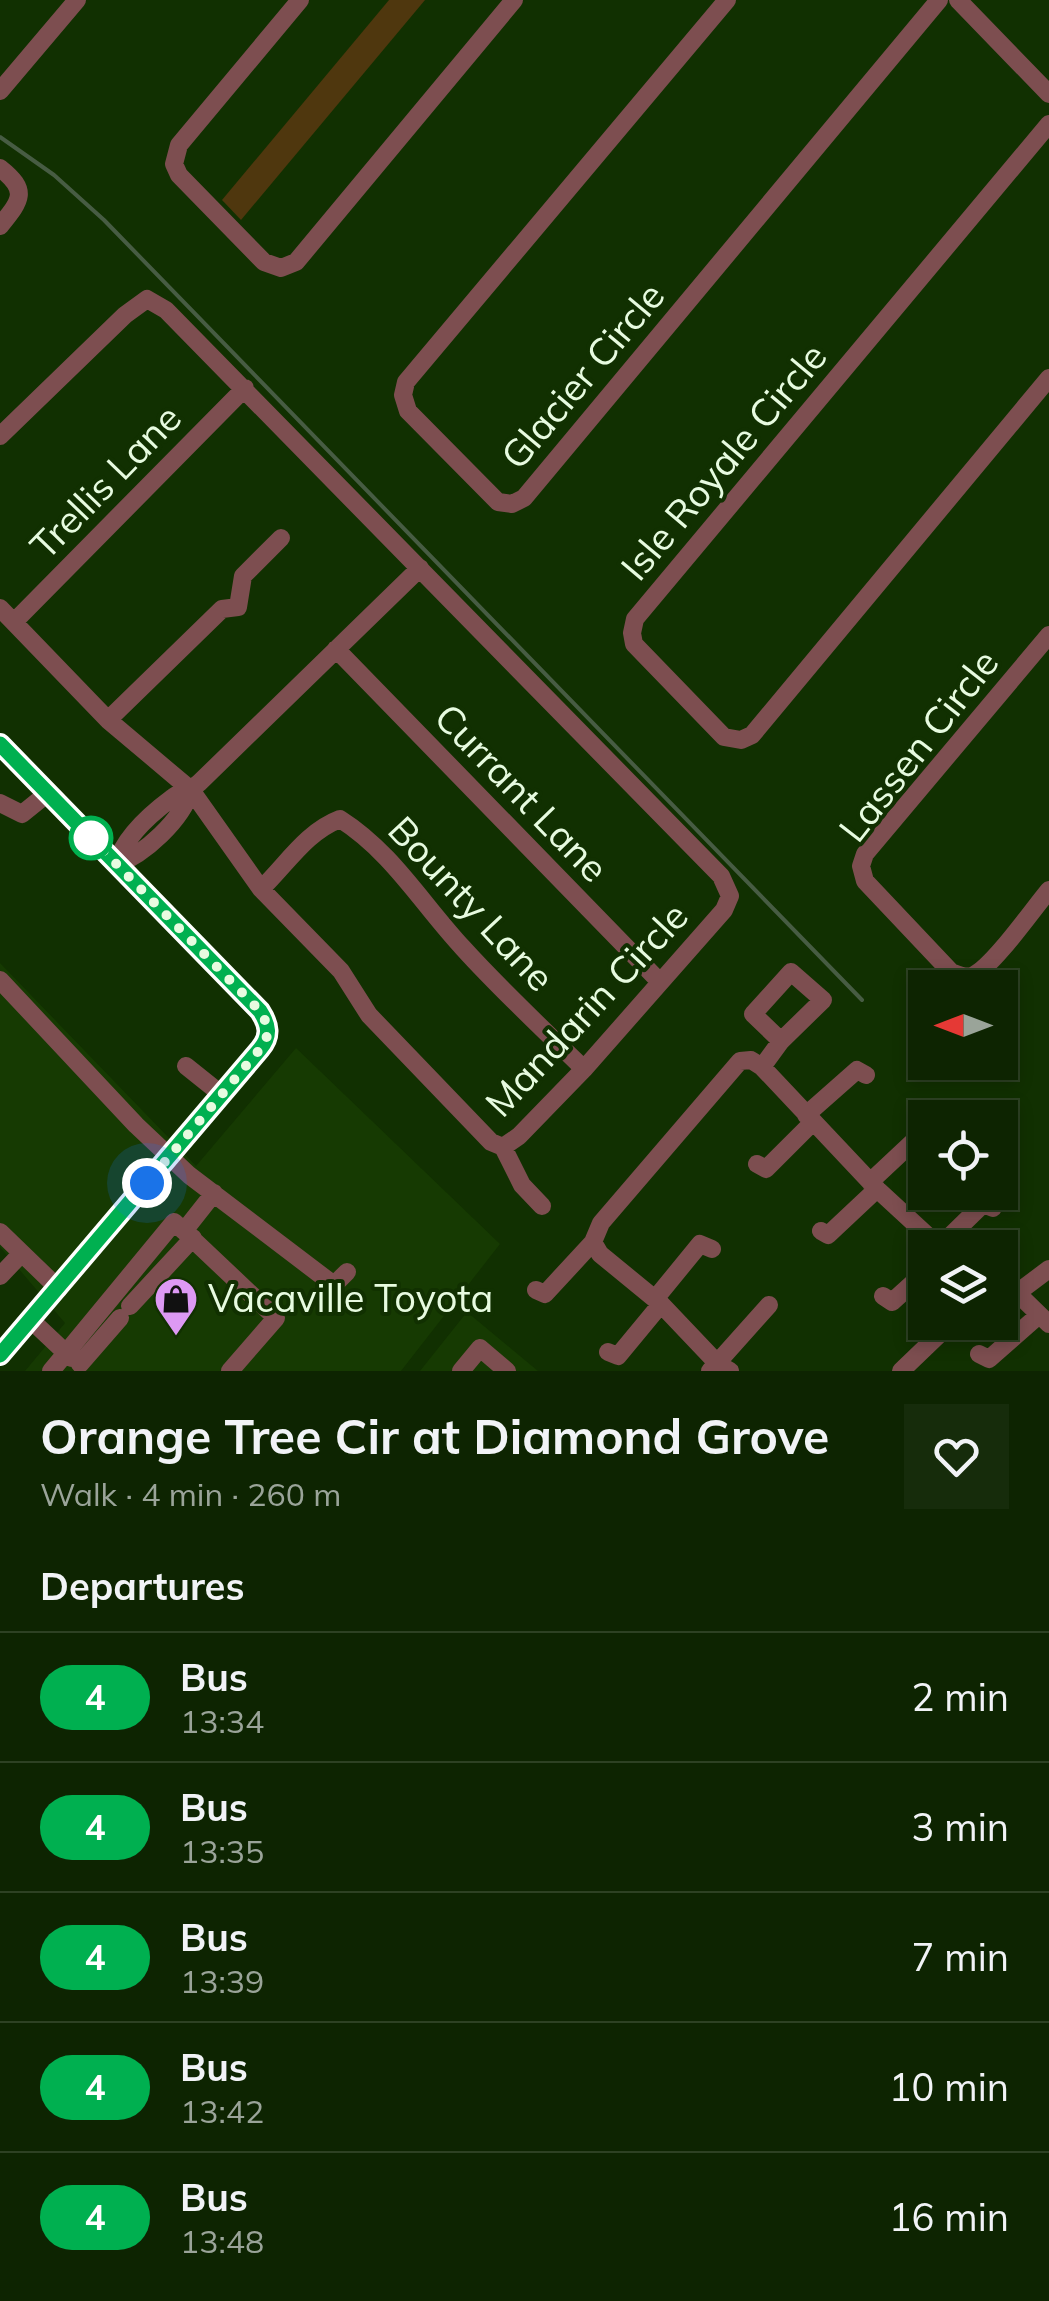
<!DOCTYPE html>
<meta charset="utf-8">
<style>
:root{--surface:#0d2401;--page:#162c0b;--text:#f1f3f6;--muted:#9aa499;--line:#2d4123}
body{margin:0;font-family:Mulish,sans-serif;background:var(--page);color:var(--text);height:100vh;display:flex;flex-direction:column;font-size:38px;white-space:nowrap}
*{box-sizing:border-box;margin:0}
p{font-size:32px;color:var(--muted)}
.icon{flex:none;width:55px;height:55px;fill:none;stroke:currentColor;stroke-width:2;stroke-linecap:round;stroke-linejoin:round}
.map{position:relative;height:1371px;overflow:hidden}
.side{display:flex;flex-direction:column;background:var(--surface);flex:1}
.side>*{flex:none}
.badge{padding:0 20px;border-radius:32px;font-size:35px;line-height:65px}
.needle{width:65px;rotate:270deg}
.controls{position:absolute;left:908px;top:970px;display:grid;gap:20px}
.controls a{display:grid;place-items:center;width:110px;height:110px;border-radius:0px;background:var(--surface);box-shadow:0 5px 15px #0003,0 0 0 2px var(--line);font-size:50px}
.you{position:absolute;width:50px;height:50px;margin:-25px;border:8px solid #fff;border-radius:50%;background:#1a73e8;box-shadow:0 0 0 15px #1a73e833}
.map>.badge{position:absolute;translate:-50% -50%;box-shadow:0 0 0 5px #fff}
h2{padding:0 40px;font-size:38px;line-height:90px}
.round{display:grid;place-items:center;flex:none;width:105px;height:105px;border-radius:0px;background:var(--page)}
.overview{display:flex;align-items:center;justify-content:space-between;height:170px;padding:0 40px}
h1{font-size:48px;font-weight:700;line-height:75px}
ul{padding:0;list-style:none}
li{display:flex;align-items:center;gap:30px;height:130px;padding:0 40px;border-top:2px solid var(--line)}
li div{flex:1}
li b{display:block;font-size:38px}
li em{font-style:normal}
li .badge{min-width:110px;font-weight:700;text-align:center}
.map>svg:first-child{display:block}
</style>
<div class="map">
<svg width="1049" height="1371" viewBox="0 0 1049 1371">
<rect width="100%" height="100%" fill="#113001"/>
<path fill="#163a02" d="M0,963L196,1166L296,1048L500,1244L401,1371H25L65,1323L0,1247Z
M467,1312L538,1371H420Z"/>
<path fill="#4f370e" d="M389,0H425L241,220L222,200Z"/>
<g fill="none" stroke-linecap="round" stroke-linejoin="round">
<path stroke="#475c43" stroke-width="4" d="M0,137L54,175L104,220L862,1000"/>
<path stroke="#7d4e50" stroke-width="18" d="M300,0L179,145L174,164L179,175L264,262L281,268L296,262L514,0
M727,0L406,382L403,395L408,411L498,502L512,504L524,498L939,0
M958,0L1049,94
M0,91L77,0
M1049,124L635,619L632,633L634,644L724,737L741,740L752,735L1049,378
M0,168C29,191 21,200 0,226
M0,436L125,315L147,299L166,310L721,876L730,896L724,910L584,1069L519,1136L503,1147L491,1142L369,1015L341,971L261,889L191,790L108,720L0,608
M14,622L245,388
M1049,635L865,854L861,866L865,881L951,972C959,975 967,979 974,975C994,965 1033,909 1049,890
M336,649L660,982
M108,720L222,609L238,607L243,576L281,538
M0,744L260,1011C269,1025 271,1036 260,1049L0,1355
M0,803L22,814L48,793
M116,865C123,839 149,815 172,798C180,791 190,791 199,783L420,568
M116,865C145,854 182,820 191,790
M261,889C287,864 306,832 340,819C392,852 422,904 463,948C501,990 543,1029 584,1069
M0,980L136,1125L189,1175L334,1285L347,1272
M186,1066L221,1094
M762,1067L781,1041L823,1000L791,972L753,1014L781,1041
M806,1115L857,1070L866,1075
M503,1147L522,1185L542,1206
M757,1164L766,1169L813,1122
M870,1182L917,1138L925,1140
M184,1231L276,1318L230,1371
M821,1231L828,1235L877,1189
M0,1232L59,1289
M593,1242L600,1254L661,1304L718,1364L730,1371
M938,1248L983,1204L993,1208
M0,1276L21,1254
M1000,1284L1017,1293L1049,1324
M536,1290L545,1294L593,1242L601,1223L740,1061L751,1060L762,1067L877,1189L941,1248
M1017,1293L1049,1269
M883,1296L892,1302L925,1272
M655,1299L700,1244L712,1249
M130,1306L193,1238
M31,1320L66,1353L174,1222L184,1231L214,1193
M608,1352L618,1356L661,1304
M979,1354L989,1359L1039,1315
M80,1364L120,1318
M51,1371L66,1353L72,1358
M461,1371L480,1348L507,1371
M710,1371L769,1305
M901,1371L952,1322"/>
</g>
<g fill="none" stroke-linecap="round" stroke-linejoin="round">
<defs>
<path id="line" d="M0,744L260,1011C269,1025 271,1036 260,1049L0,1355"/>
</defs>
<use href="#line" stroke="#fff" stroke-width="22"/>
<use href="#line" stroke="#00b050" stroke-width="15"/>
<path stroke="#e7fbe0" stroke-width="10" stroke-dasharray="0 18" d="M91,838L260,1011L268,1026L266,1042L147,1183"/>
</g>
<defs>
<symbol id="shop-pin" viewBox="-11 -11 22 30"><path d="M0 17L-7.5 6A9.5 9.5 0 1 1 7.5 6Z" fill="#dd99f4" stroke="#113001"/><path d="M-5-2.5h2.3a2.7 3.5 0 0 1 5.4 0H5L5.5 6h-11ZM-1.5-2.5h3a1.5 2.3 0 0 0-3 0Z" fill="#111"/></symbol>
</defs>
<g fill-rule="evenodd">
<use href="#shop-pin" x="151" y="1274" width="50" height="68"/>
</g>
<circle fill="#fff" stroke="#00b050" stroke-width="5" cx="91" cy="838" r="20"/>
<g text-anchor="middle" stroke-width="8" stroke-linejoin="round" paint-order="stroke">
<g font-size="38" fill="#e7fbe0" stroke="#113001">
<text transform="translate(583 376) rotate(-50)" y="13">Glacier Circle</text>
<text transform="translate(724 462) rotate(-50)" y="13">Isle Royale Circle</text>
<text transform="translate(106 482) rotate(-46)" y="13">Trellis Lane</text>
<text transform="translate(919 746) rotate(-52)" y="13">Lassen Circle</text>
<text transform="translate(521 793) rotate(46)" y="13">Currant Lane</text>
<text transform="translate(471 904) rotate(47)" y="13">Bounty Lane</text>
<text transform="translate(587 1010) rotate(-47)" y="13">Mandarin Circle</text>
</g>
<g font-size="38" fill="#e7fbe0" stroke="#113001" text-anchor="start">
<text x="208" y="1312">Vacaville Toyota</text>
</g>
</g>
</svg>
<div class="controls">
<a><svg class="needle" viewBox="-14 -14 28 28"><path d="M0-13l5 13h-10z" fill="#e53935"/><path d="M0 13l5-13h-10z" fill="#9aa499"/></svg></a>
<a><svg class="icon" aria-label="locate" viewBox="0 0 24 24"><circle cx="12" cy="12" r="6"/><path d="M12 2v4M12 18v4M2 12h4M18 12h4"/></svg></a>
<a><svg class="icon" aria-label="layers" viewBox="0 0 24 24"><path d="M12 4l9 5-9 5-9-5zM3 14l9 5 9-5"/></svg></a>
</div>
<div class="you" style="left:147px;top:1183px"></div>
</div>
<section class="side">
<div class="overview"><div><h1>Orange Tree Cir at Diamond Grove</h1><p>Walk · 4 min · 260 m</p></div><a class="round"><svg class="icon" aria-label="heart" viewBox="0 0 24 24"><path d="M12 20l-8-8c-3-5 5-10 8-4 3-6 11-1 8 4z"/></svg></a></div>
<h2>Departures</h2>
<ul>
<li><span class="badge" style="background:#00b050;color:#fff">4</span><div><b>Bus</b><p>13:34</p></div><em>2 min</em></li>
<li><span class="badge" style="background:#00b050;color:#fff">4</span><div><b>Bus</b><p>13:35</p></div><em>3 min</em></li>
<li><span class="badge" style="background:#00b050;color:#fff">4</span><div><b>Bus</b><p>13:39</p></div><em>7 min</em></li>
<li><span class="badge" style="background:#00b050;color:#fff">4</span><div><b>Bus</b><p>13:42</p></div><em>10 min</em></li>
<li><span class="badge" style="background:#00b050;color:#fff">4</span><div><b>Bus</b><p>13:48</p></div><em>16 min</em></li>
</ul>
</section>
